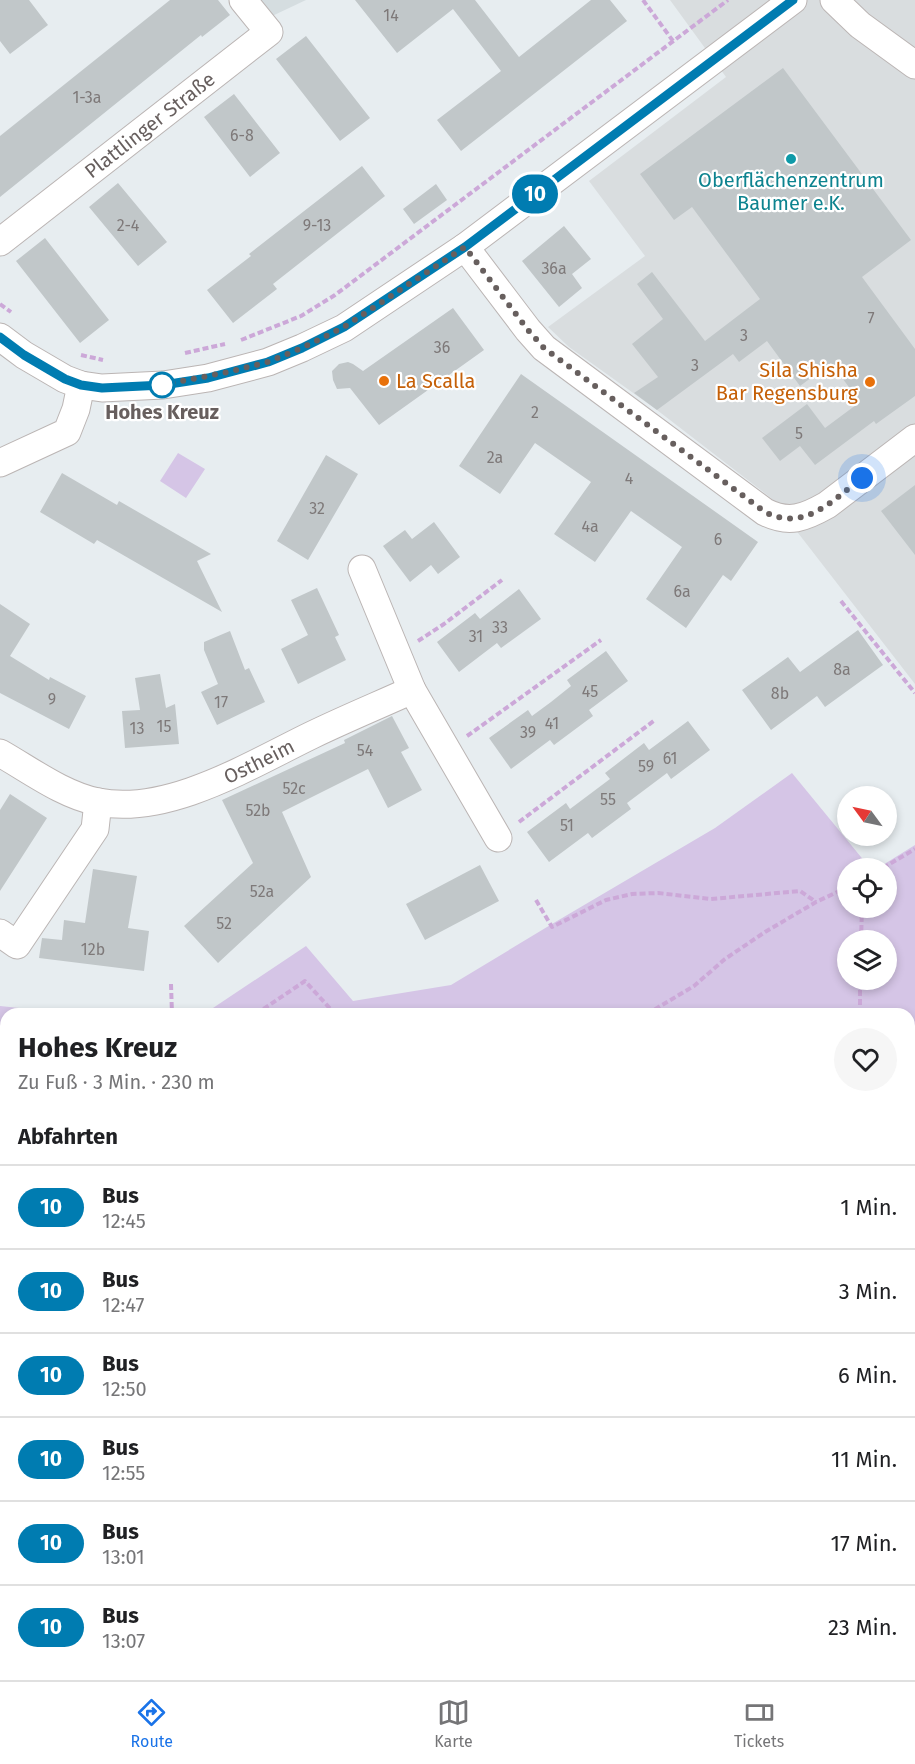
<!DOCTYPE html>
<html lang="de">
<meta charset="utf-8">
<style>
:root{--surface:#fff;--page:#f6f6f6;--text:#202124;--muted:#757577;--line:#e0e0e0;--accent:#1a73e8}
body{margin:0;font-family:"Fira Sans",sans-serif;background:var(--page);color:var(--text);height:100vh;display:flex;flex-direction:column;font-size:22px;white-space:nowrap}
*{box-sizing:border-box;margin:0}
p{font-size:20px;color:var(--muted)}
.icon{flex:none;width:33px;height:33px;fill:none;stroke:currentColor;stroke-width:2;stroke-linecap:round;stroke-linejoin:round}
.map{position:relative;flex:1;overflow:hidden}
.drawer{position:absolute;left:0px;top:1008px;width:915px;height:672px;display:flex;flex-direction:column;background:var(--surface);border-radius:18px 18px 0 0;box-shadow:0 3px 9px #0003}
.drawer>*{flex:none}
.badge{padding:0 12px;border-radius:20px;font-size:21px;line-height:39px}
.needle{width:39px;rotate:303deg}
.fabs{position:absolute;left:837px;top:786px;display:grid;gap:12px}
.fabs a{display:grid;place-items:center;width:60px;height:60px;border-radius:50%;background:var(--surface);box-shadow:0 3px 9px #0003;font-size:30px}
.you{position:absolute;width:30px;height:30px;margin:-15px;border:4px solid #fff;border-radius:50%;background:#1a73e8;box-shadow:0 0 0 9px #1a73e833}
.map>.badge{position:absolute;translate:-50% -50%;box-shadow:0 0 0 3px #fff}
h2{padding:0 18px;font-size:22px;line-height:54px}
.round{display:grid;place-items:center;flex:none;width:63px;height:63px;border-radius:32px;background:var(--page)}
.head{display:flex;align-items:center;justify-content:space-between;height:102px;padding:0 18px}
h1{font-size:28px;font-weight:700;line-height:45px}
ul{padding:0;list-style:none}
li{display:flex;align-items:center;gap:18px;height:84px;padding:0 18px;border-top:2px solid var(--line)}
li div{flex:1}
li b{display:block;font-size:22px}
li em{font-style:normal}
li .badge{min-width:66px;font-weight:700;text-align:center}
.dock{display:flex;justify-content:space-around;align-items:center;height:84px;border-top:2px solid var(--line);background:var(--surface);font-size:16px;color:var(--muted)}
.dock a{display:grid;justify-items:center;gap:3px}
.dock .on{color:var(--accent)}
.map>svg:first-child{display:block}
</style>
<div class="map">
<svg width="915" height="1680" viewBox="0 0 915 1680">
<rect width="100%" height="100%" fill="#e7edf0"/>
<path fill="#d9dddf" d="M670,0H915V684L771,498L657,410L569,347L548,327L645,256L589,181L726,77Z"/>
<path fill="#d5dde0" d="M257,0H306L270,17Z"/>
<path fill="#d5c5e6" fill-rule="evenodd" d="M178,453L205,469L186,498L160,481Z
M792,773L870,868H848V908H886V868H878L915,845V1545H909V1014H204L306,946L353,1001L451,985L557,921L715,828ZM886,940V980H848V940Z
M0,1006L76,1014H6V1475L0,1471Z"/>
<path fill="#c1c7c9" d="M0,0H29L48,25L10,54L0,41Z
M170,0H218L230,15L202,37L201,35L0,197V136Z
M355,0H475L519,57L591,0H610L627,21L461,151L437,120L501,71L453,9L397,53Z
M306,36L370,118L340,141L276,59Z
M783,68L911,240L862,277L915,349V396L876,424L874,421L815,465L800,446L780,461L762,438L807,404L825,428L860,402L831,363L800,386L767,341L739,362L733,354L657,410L634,393L658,377L632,344L663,319L637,284L652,272L705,341L760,299L692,207L674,220L640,174Z
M234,94L280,153L250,177L204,117Z
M362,166L385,196L273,284L277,289L233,323L207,290L251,256L249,254Z
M118,183L167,242L138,266L89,207Z
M436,184L447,200L414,224L403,209Z
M564,226L591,259L572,274L582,288L559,307L522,261Z
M45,238L109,320L80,343L16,261Z
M453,308L484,350L379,425L350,388L337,389L333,380L332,371L339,364L348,362L353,364L363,371Z
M521,374L758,542L731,581L723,575L686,628L646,599L682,547L631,511L595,562L554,534L591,482L535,443L500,494L459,466Z
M326,455L358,474L308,560L277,541Z
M62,473L117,505L119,501L211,554L197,561L222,612L97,540L94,544L40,512Z
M915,485V555L881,511Z
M434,522L460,557L438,574L431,565L410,582L383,546L405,530L412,539Z
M317,588L339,635L335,637L346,660L298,684L281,649L308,635L291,600Z
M519,589L541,619L501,648L497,643L459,672L437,642L475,613L480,619Z
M0,604L30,624L10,656L49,680L50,677L86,696L69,729L0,693Z
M858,630L883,665L825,707L817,696L771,730L742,690L788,657L800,672Z
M230,631L245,670L249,668L265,702L217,725L201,692L218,684L204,650V642Z
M606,651L628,681L589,710L593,716L554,745L550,740L511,769L489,738L528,710L532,716L551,702L571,686L567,680Z
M160,674L166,708L175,704L179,744L125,748L122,711L140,710L135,678Z
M392,716L409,748L401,752L422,790L388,808L368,769L282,812L311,877L218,963L184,926L253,863L222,800L345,743L344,740Z
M688,721L710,750L671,779L667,773L627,803L631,809L592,838L588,833L549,862L527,832L566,803L570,809L610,779L605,773L644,743L649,750Z
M10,794L47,818L0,891V810Z
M480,865L499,901L425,940L406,904Z
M93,869L137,876L128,928L149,931L144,971L39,958L42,938L62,940L64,920L85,923Z"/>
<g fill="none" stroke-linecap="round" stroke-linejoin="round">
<defs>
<g id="minor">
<path d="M834,0L860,25L915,65"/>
<path id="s1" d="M0,242L269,32L243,0"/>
<path d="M465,247L528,330L544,348L765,512C789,524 804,518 827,505L915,438"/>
<path d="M0,337L24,355L65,379L81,385L102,388L163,385L208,378L268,362L302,348L344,328L465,247L793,0"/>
<path d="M0,463L67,432L76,409L81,385"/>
<path d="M362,569L412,690L498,838"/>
<path id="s2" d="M0,753C30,770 63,795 98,802C168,816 250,765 312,735C345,719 379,705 412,690"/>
<path d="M0,933L17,945L95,829L98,802"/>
<path d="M0,1490L6,1492"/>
<path d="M909,1575L915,1576"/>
</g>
</defs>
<use href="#minor" stroke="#bbb5b4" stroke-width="29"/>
<path stroke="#cca8d8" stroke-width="4" stroke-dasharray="6 3" stroke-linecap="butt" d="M643,0L673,41
M0,304L11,312
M241,340L301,316L335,295L728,0
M185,353L225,344
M81,355L103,360
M841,601L915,693
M418,641L444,624L502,580
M467,736L601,640
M519,822L655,720
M883,868L915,849
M536,900L552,927L606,900L632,894L658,893L711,899L800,891L816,902
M861,940L862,908
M171,984L172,1014
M256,1014L305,981L335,1014
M647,1014L694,986L725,959L765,932L816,902L848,887
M860,1014V980
M0,1039H6
M909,1176H915
M909,1478L915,1479"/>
<use href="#minor" stroke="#fff" stroke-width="27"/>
<path stroke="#b5b3b3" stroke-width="4.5" stroke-dasharray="1.5 8" stroke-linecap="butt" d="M0,1593L6,1596
M177,1674L190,1680"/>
</g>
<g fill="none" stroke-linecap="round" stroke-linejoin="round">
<defs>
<path id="line" d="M0,337L24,355L65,379L81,385L102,388L163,385L208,378L268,362L302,348L344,327L465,247L793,0"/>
</defs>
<use href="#line" stroke="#fff" stroke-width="14"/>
<use href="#line" stroke="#007cb1" stroke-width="9"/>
<path stroke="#675f5e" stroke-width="6" stroke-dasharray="0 10.8" d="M162,385L228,372L268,362L302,348L344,327L465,247L528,330L544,348L765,512C804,532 832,501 862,478"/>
</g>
<circle fill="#0f9aa8" stroke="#fff" stroke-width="2" cx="791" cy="159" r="6"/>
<g fill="#e8710a" stroke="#fff" stroke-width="2">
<circle cx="384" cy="381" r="6"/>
<circle cx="870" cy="382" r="6"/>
</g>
<circle fill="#fff" stroke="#007cb1" stroke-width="3" cx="162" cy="385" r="12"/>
<g text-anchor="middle" stroke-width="4.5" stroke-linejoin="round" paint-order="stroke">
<g font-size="16" fill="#7e7979">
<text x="391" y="21">14</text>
<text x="87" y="103">1-3a</text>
<text x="242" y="141">6-8</text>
<text x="128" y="231">2-4</text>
<text x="317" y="231">9-13</text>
<text x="554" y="274">36a</text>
<text x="871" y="324">7</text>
<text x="744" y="341">3</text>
<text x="442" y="353">36</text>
<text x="695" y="371">3</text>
<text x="535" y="418">2</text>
<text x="799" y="439">5</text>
<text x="495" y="463">2a</text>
<text x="629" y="484">4</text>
<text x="317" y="514">32</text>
<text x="590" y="532">4a</text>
<text x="718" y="545">6</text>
<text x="682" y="597">6a</text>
<text x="500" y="633">33</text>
<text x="476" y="642">31</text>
<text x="842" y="675">8a</text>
<text x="590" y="697">45</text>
<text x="780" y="699">8b</text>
<text x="52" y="705">9</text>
<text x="221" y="708">17</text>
<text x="552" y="729">41</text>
<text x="164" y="732">15</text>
<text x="137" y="734">13</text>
<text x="528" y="738">39</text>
<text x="365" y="756">54</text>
<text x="670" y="764">61</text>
<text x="646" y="772">59</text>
<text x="294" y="794">52c</text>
<text x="608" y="805">55</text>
<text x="258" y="816">52b</text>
<text x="567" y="831">51</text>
<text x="262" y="897">52a</text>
<text x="224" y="929">52</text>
<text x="93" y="955">12b</text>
</g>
<g font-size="20" fill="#675f5e" stroke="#fff">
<text dy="7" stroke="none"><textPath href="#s1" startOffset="190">Plattlinger Straße</textPath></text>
<text dy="7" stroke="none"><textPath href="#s2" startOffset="279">Ostheim</textPath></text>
</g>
<g font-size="20" fill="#0d838f" stroke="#fff">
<text x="791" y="187">Oberflächenzentrum<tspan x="791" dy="23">Baumer e.K.</tspan></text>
</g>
<g font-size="20" fill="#c56008" stroke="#fff" text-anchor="end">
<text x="858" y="377">Sila Shisha<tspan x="858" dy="23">Bar Regensburg</tspan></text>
<text x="396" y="388" text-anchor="start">La Scalla</text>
</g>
<g font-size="20" font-weight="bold" fill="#675f5e" stroke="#fff">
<text x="162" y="419">Hohes Kreuz</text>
</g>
</g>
</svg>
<div class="fabs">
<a><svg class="needle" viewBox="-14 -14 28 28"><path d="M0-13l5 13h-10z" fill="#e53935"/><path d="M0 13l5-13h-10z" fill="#757577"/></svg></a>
<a><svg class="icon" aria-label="locate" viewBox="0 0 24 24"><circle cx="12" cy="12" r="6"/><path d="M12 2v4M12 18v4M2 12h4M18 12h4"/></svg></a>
<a><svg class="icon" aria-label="layers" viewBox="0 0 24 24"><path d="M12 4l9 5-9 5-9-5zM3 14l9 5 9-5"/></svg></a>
</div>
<div class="you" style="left:862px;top:478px"></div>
<b class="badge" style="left:535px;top:194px;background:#007cb1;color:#fff">10</b>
<section class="drawer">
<div class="head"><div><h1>Hohes Kreuz</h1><p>Zu Fuß · 3 Min. · 230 m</p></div><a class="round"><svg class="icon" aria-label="heart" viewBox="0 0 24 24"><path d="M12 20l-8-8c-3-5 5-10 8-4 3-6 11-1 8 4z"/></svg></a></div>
<h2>Abfahrten</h2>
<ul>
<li><span class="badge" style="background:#007cb1;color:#fff">10</span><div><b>Bus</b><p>12:45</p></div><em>1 Min.</em></li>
<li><span class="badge" style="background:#007cb1;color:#fff">10</span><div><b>Bus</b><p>12:47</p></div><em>3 Min.</em></li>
<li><span class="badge" style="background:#007cb1;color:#fff">10</span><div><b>Bus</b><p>12:50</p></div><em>6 Min.</em></li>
<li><span class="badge" style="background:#007cb1;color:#fff">10</span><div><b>Bus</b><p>12:55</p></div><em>11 Min.</em></li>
<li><span class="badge" style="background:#007cb1;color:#fff">10</span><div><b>Bus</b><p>13:01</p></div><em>17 Min.</em></li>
<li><span class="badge" style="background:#007cb1;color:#fff">10</span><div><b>Bus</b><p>13:07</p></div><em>23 Min.</em></li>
</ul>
</section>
</div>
<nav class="dock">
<a class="on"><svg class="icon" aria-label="directions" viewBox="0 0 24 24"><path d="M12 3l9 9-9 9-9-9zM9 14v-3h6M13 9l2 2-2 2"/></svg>Route</a>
<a><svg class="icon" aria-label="map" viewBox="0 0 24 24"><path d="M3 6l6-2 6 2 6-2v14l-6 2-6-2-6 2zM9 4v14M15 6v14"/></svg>Karte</a>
<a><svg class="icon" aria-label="tickets" viewBox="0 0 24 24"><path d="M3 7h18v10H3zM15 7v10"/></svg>Tickets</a>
</nav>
